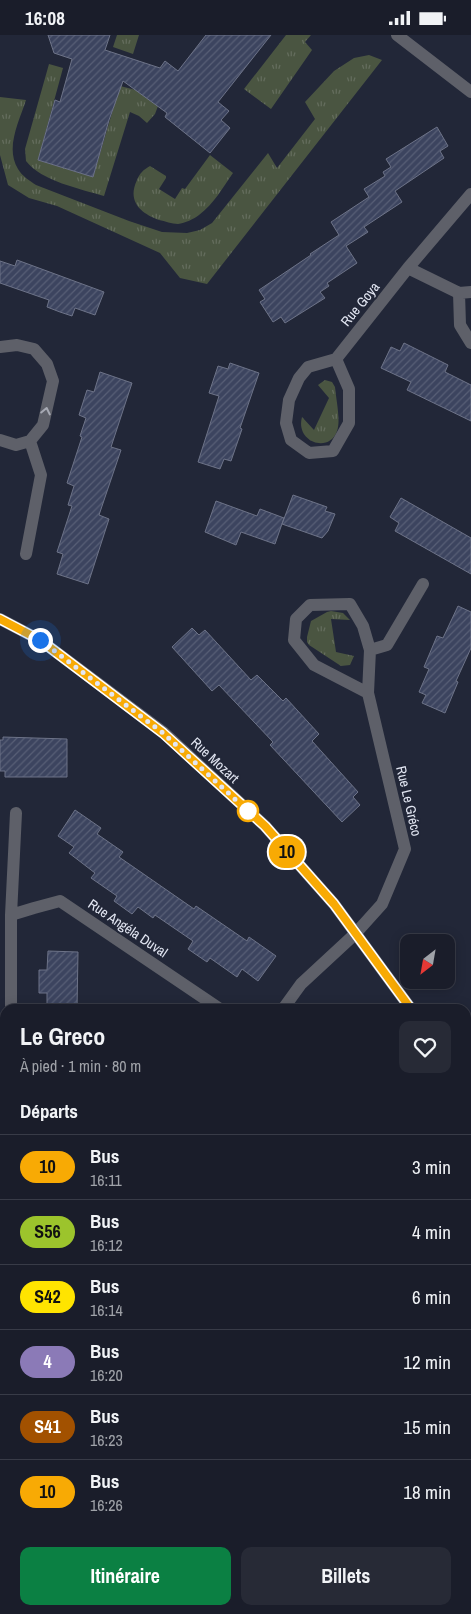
<!DOCTYPE html>
<html lang="fr">
<meta charset="utf-8">
<style>
:root{--surface:#1a1d2a;--page:#272a36;--text:#f1f3f6;--muted:#9fa2a8;--line:#383b47;--accent:#0b8043}
body{margin:0;font-family:"Archivo Narrow",sans-serif;background:var(--page);color:var(--text);height:100vh;display:flex;flex-direction:column;font-size:19px;white-space:nowrap}
*{box-sizing:border-box;margin:0}
p{font-size:16px;color:var(--muted)}
.icon{flex:none;width:28px;height:28px;fill:none;stroke:currentColor;stroke-width:2;stroke-linecap:round;stroke-linejoin:round}
.map{position:relative;flex:1;overflow:hidden}
.details{position:absolute;left:0px;top:969px;width:471px;height:611px;display:flex;flex-direction:column;background:var(--surface);border-radius:15px 15px 0 0;box-shadow:0 2px 12px #0003,0 0 0 1px var(--line)}
.details>*{flex:none}
.badge{padding:0 10px;border-radius:16px;font-size:18px;line-height:32px}
.needle{width:32px;rotate:211deg}
.fabs{position:absolute;left:400px;top:899px;display:grid;gap:10px}
.fabs a{display:grid;place-items:center;width:55px;height:55px;border-radius:10px;background:var(--surface);box-shadow:0 2px 12px #0003,0 0 0 1px var(--line);font-size:25px}
.you{position:absolute;width:25px;height:25px;margin:-12px;border:4px solid #fff;border-radius:50%;background:#1a73e8;box-shadow:0 0 0 8px #1a73e833}
.map>.badge{position:absolute;translate:-50% -50%;box-shadow:0 0 0 2px #fff}
h2{padding:0 20px;font-size:19px;line-height:45px}
.round{display:grid;place-items:center;flex:none;width:52px;height:52px;border-radius:10px;background:var(--page)}
.head{display:flex;align-items:center;justify-content:space-between;height:85px;padding:0 20px}
h1{font-size:24px;font-weight:700;line-height:38px}
.cta{display:flex;gap:10px;margin-top:auto;padding:10px 20px}
.cta a{flex:1;height:58px;border-radius:10px;background:var(--accent);color:#fff;font-size:20px;font-weight:700;line-height:58px;text-align:center}
.cta a+a{background:var(--page);color:var(--text)}
ul{padding:0;list-style:none}
li{display:flex;align-items:center;gap:15px;height:65px;padding:0 20px;border-top:1px solid var(--line)}
li div{flex:1}
li b{display:block;font-size:19px}
li em{font-style:normal}
li .badge{min-width:55px;font-weight:700;text-align:center}
.status{display:flex;justify-content:space-between;align-items:center;height:35px;padding:0 25px;background:var(--surface);direction:ltr}
.status svg{height:14px;fill:currentColor}
.map>svg:first-child{display:block}
</style>
<div class="status"><b>16:08</b><svg viewBox="0 0 49 12"><path d="M0 12V9h3v3zM5 12V6h3v6zM10 12V3h3v9zM15 12V0h3v12zM26 1h20v11H26zM47 4h2v5h-2z"/></svg></div>
<div class="map">
<svg width="471" height="1579" viewBox="0 0 471 1579">
<defs>
<pattern id="grass-tufts" width="24" height="20" patternUnits="userSpaceOnUse" patternTransform="scale(1.25)"><rect width="24" height="20" fill="#4a5541"/><path d="M3 7l-1-3M5 7V3M7 7l1-3M15 17l-1-3M17 17v-4M19 17l1-3" fill="none" stroke="#646d5d"/></pattern>
<pattern id="building-hatch" width="6" height="6" patternUnits="userSpaceOnUse" patternTransform="scale(1.25)"><rect width="6" height="6" fill="#3c445f"/><path d="M-1 1l2-2M0 6l6-6M5 7l2-2" fill="none" stroke="#585f76"/></pattern>
</defs>
<rect width="100%" height="100%" fill="#222738"/>
<path fill="url(#grass-tufts)" d="M117,0H139L133,19L113,12Z
M286,0H311L305,7L312,15L271,74L244,54Z
M369,20L382,25L207,249L180,243L160,218L57,171L29,163L8,150L0,120V62L26,65C19,87 5,113 18,134C22,141 30,146 36,150L129,186L162,197L187,198L200,195L212,188L268,118L277,133L315,84L305,67L334,36L354,23Z
M49,29L63,33L38,125L93,142L120,51L136,55L158,71L155,79L147,88L139,81L130,77L104,161C81,154 41,146 26,126L25,114Z
M210,120L233,138C223,152 214,169 199,180C194,184 185,188 178,189C172,189 165,186 159,185C140,178 127,166 137,145C140,138 143,135 150,131L166,141V143L159,154L175,164L182,153L185,154Z
M325,345L332,347L335,352C336,364 341,386 337,396C329,419 295,407 302,382L314,395L329,363L318,350Z
M331,576L343,578L350,585L331,584L336,617L354,621L350,630L341,631L309,610L307,607V602L311,586L327,577Z"/>
<path fill="url(#building-hatch)" stroke="#6d7388" d="M48,0H110L105,15L160,33L165,26L178,36L206,0H271L218,67L229,76L221,85L230,93L210,118L165,82L167,78L123,46L109,85L93,142L38,125L55,65L60,67L72,24L54,18Z
M437,92L448,111L440,116L444,123L395,156L402,167L364,192L368,197L346,211L357,228L327,248L329,251L320,257L325,263L285,288L281,282L273,287L260,267L265,264L259,255L311,220L310,219L339,200L331,187L369,162L364,154L385,141L383,137L391,132L386,124Z
M17,225L104,257L95,280L75,273L72,281L60,277L47,272L49,265L0,248V226L15,231Z
M404,308L448,330L445,337L471,350V386L407,355L411,347L381,333L391,312L400,316Z
M230,328L259,338L240,393L242,394L231,426L224,424L220,434L198,427L219,361L209,358L218,331L228,334Z
M100,337L132,348L111,412L121,415L99,480L109,484L88,549L57,539L63,519L57,517L72,471L68,470L74,451L67,448L82,402L80,401L86,383L79,380L87,355L94,357Z
M293,460L327,472L325,476L335,479L328,496L322,503L282,489Z
M401,463L471,503V539L395,496L399,488L390,482Z
M216,466L257,481L260,474L284,483L275,509L241,497L236,510L205,497Z
M458,571L471,577V613L456,646L458,647L445,678L422,668L426,660L419,657L429,634L424,632L437,601L443,603Z
M192,593L199,600L205,595L251,645L257,640L283,666L286,663L319,699L312,706L358,757L353,762L360,770L342,787L270,710L273,707L219,650L212,656L172,612Z
M3,702L67,704V742H5V736H0V705H3Z
M75,775L101,793L97,799L123,817L119,822L194,874L196,871L247,906L249,902L276,921L258,946L242,934L237,942L210,923L207,927L188,914L193,906L155,880L153,883L138,872L132,879L114,866L117,861L91,843L95,838L69,818L74,812L58,801Z
M48,916L78,917L77,974H47V958H39V935H47Z"/>
<g fill="none" stroke-linecap="round" stroke-linejoin="round">
<path stroke="#5e6069" stroke-width="12" d="M397,0L471,57
M408,233L459,258L471,257
M459,258L460,290L471,308
M0,312L17,310L34,314L47,329L53,346L43,390L30,406L16,410L0,405
M336,324L349,354V388L333,416L309,418L291,405L286,388L289,365L299,343L308,332L336,324L408,233L471,159
M26,519L41,440L30,406
M0,584L40,605L163,697L265,791L334,869L411,974
M370,615L387,610L423,549
M11,880L16,778
M11,974V880L34,873L60,866L220,974
M283,974L301,949L355,899L382,869L405,814L368,658L370,615L363,591L350,569L310,570L296,584L294,605L314,630L368,658
M466,1058L471,1065
M0,1385L5,1378
M0,1444L5,1443
M466,1483L471,1497"/>
</g>
<defs><path id="oneway-chevron" d="M-2-3.5L2.5 0L-2 3.5" fill="none" stroke-width="1.6" stroke-linecap="round" stroke-linejoin="round" transform="scale(1.25)"/></defs>
<use stroke="#a7aab4" href="#oneway-chevron" transform="translate(46 376) rotate(-78)"/>
<g fill="none" stroke-linecap="round" stroke-linejoin="round">
<defs>
<path id="line" d="M0,584L40,605L163,698L265,791L334,869L411,974"/>
</defs>
<use href="#line" stroke="#fff" stroke-width="11"/>
<use href="#line" stroke="#f8aa04" stroke-width="8"/>
<path stroke="#e2e6f2" stroke-width="5" stroke-dasharray="0 9" d="M40,605L163,698L250,778L248,776"/>
</g>
<circle fill="#fff" stroke="#f8aa04" stroke-width="2.5" cx="248" cy="776" r="10"/>
<g text-anchor="middle" stroke-width="4" stroke-linejoin="round" paint-order="stroke">
<g font-size="14" fill="#e2e6f2" stroke="#222738">
<text transform="translate(360 269) rotate(-51)" y="5">Rue Goya</text>
<text transform="translate(215 725) rotate(43)" y="5">Rue Mozart</text>
<text transform="translate(409 766) rotate(77)" y="5">Rue Le Gréco</text>
<text transform="translate(128 893) rotate(34)" y="5">Rue Angéla Duval</text>
</g>
</g>
</svg>
<div class="fabs">
<a><svg class="needle" viewBox="-14 -14 28 28"><path d="M0-13l5 13h-10z" fill="#e53935"/><path d="M0 13l5-13h-10z" fill="#9fa2a8"/></svg></a>
</div>
<div class="you" style="left:40px;top:605px"></div>
<b class="badge" style="left:287px;top:817px;background:#f8aa04;color:#111">10</b>
<section class="details">
<div class="head"><div><h1>Le Greco</h1><p>À pied · 1 min · 80 m</p></div><a class="round"><svg class="icon" aria-label="heart" viewBox="0 0 24 24"><path d="M12 20l-8-8c-3-5 5-10 8-4 3-6 11-1 8 4z"/></svg></a></div>
<h2>Départs</h2>
<ul>
<li><span class="badge" style="background:#f8aa04;color:#111">10</span><div><b>Bus</b><p>16:11</p></div><em>3 min</em></li>
<li><span class="badge" style="background:#9cc42c;color:#111">S56</span><div><b>Bus</b><p>16:12</p></div><em>4 min</em></li>
<li><span class="badge" style="background:#ffe400;color:#111">S42</span><div><b>Bus</b><p>16:14</p></div><em>6 min</em></li>
<li><span class="badge" style="background:#8b7ab7;color:#fff">4</span><div><b>Bus</b><p>16:20</p></div><em>12 min</em></li>
<li><span class="badge" style="background:#a25100;color:#fff">S41</span><div><b>Bus</b><p>16:23</p></div><em>15 min</em></li>
<li><span class="badge" style="background:#f8aa04;color:#111">10</span><div><b>Bus</b><p>16:26</p></div><em>18 min</em></li>
</ul>
<div class="cta"><a>Itinéraire</a><a>Billets</a></div>
</section>
</div>
